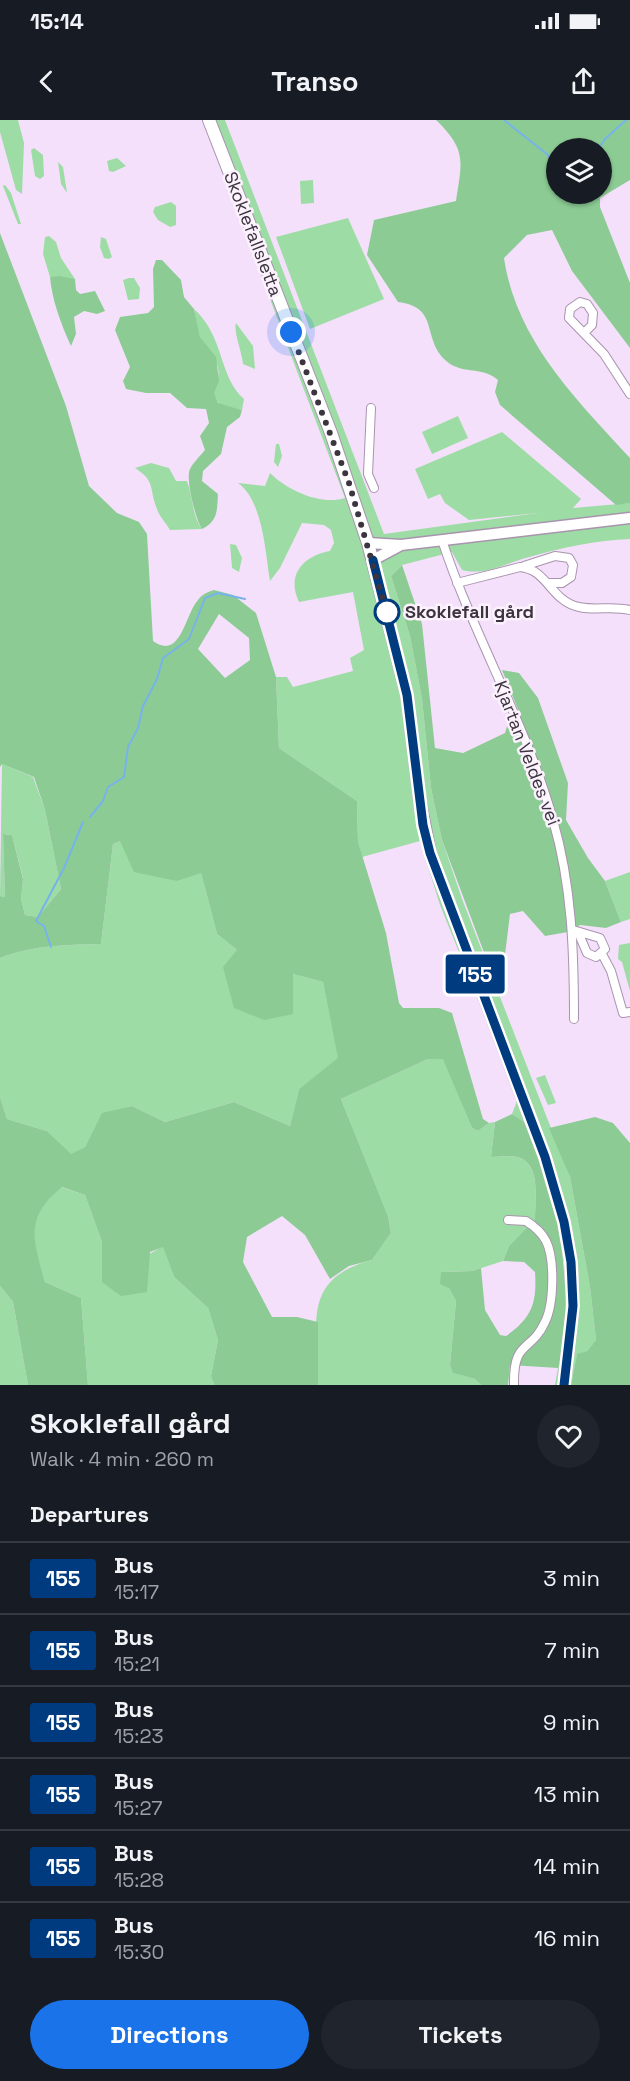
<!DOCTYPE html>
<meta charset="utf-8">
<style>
:root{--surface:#171b24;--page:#20242c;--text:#f1f3f6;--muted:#9ea1a6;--line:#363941;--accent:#1a73e8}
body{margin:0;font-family:"Space Grotesk",sans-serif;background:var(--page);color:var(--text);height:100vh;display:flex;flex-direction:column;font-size:22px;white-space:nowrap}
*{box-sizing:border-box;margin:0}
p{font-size:20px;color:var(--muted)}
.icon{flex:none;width:33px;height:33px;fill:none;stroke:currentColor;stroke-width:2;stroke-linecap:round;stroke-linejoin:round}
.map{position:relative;height:1265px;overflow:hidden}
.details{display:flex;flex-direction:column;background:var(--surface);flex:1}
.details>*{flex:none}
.badge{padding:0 12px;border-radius:4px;font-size:21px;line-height:39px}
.tools{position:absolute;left:546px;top:18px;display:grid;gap:12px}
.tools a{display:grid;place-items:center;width:66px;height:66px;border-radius:50%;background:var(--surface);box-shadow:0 2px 4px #0004;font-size:30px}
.you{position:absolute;width:30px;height:30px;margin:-15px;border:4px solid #fff;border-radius:50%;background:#1a73e8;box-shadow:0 0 0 9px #1a73e833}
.map>.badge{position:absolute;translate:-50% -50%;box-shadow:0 0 0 3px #fff}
h2{padding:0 30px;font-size:22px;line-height:54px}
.round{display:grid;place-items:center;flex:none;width:63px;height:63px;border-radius:32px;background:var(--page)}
.head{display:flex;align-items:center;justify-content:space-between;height:102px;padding:0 30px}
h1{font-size:28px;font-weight:600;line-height:45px}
.cta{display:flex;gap:12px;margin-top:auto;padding:12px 30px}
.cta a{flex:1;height:69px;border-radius:36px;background:var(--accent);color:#fff;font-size:24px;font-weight:600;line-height:69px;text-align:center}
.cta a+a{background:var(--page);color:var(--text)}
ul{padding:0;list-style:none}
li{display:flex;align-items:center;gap:18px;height:72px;padding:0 30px;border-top:2px solid var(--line)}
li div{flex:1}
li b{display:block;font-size:22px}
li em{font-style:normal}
li .badge{min-width:66px;font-weight:700;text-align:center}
.status{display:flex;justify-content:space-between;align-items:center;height:42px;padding:0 30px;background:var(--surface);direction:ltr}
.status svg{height:16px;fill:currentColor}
header{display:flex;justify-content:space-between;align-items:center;height:78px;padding:0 30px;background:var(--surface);font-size:27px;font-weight:600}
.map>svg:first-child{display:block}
</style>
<div class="status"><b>15:14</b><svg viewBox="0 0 49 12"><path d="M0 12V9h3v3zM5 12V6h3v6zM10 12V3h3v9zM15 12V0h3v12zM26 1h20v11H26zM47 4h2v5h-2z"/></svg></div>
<header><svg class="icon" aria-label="back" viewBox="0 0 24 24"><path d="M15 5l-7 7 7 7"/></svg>Transo<svg class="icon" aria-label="share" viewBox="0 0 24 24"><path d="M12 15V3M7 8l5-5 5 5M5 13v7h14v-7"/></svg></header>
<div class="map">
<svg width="630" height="1265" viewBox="0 0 630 1265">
<rect width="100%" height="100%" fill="#f5e0fc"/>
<path fill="#9ddca4" d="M0,0H18L24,23L22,74L16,70L0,12Z
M204,0H225L384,414L538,393L469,400L445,383L440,374L428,379L415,349L502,312L581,379L573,388L630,383V419C597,420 561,428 529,437C506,443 486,456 462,450L452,432L402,445L391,456L410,516L422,579L431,668L442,720L462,779L570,1057L590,1167L596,1220L587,1231L577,1235L571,1265H555L558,1248L563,1239L566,1176L563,1123L526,1003L512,994L517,981L504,944L440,785L420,721L362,737L358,722L357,681L279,628L276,557H287L293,567L353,551L350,538L364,530L353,472L299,482C286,455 303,436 330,431L334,423L331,410L324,405L302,403L280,448L270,461C265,431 263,381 238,363L265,366L270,353C287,370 321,386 345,378C297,252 250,126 204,0Z
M34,28L43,35L44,56L40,59L35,56L31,30Z
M117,38L126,46L113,52L109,51L107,41Z
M58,42L63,47L67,73L61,64Z
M313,60L314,83L301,84L300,61Z
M5,65L11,73L21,104H18L3,66Z
M171,82L176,86V105L170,107L158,100L153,92L155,87Z
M348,98L384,179L310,209L276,117Z
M49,116L56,122L61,138L75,159L50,157L43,134L45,117Z
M101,117L106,119L112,137L109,139L104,138L100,127Z
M129,158H134L140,168L139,179L128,180L123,160Z
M194,189C225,217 218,256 244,279L242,290L219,284L213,273C227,241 211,240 200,217C197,209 196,198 194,189Z
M236,203L253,226L255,249L243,244C242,232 233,211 236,203Z
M458,296L468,318L432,334L422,312Z
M276,324H279L282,336L278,347L274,342Z
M151,343L169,348L176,361H187C193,377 192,396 202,409L170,410C166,403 159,396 157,389C149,369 156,361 135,348Z
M230,424L236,425L242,438L239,452L232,448Z
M2,644L33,657L45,690L61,769L38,797L25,795L21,779L23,758L12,715L3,714L5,777L0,776Z
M120,721L201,753L217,814L237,830L293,894V854L323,862L339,939L299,969L290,1006L234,982L165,1002L132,986L102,994L85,1027L71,1035L47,1011L7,999L0,977V838C33,825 66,825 101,824L113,724Z
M630,752V799L621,802L605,761Z
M630,823V871L622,842L618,839L619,825Z
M428,939H444L472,1008L478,1011L489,1003L495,1002L491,1037C500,1037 512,1035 520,1038C541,1047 535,1081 535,1099L509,1126L503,1141L472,1151L441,1152L456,1181L450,1245L454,1253L475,1259L481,1265H318C318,1205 300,1159 372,1140L391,1113L388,1096L341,979Z
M545,955L556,983L548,985L536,958Z
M61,1067L85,1075L102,1122V1162L163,1126L174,1157L208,1188L218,1220L211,1256L214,1265H88L81,1178L45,1162C33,1117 23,1103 61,1067Z
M0,1166L13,1182L28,1265H0Z"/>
<path fill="#8ccc94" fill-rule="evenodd" d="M436,0H630V60L600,78V87L630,163V228L572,151L552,110L527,115L504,138C516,220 576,279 630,338V383L616,385L500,285L495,272L498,260C481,245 461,256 444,239C422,216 439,187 398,182L367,135L374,100L456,81C462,41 467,30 436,0ZM556,28H602V74H556Z
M0,113L66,286L89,366L117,393L139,402L147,414L153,521C181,541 185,494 198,480C202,474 208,472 214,470L233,475L256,493L276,557L279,628L357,681L358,722L386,813L399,883L403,888H439L452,893L483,999L489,1003L478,1011L472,1008L443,939H428L341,979L388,1096L391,1113L372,1140L349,1146L330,1159L305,1115L282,1096L247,1117L243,1142L272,1197H297L318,1202V1265H214L211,1256L218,1220L208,1188L174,1157L163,1127L150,1132L147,1172L121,1176L102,1162V1122L85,1075L62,1067C23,1100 34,1120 45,1162L81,1178L88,1265H28L13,1182L0,1166V977L7,999L47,1011L71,1034L85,1027L102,993L132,986L165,1002L234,982L290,1006L299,969L338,938L323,862L293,854V894L264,900L234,888L223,847L237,830L217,814L201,753L177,761L134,752L120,721L113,724L101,824C66,825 33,825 0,838V776L5,777L3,714L12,715L23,759L21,779L25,795L38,797L61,769L45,690L34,657L2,644L0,647ZM219,494L249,518L250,540L225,558L198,529Z
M156,140H162L181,160L184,177L194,189L200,217L216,237L219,261L214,273L218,283L242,290L240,297L227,307L221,334L203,351L202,361L218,374C217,391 218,401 202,409C196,401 185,358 190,349C193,343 200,336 205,330L200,316L209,303L206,289L187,288L170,273H146L126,269L123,261L130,247L115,210L120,197L148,193L154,187L153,149Z
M59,156L75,159L76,170L80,174L95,171L105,191L97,194L84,191L74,197L76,214L71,226C61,204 52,180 50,157Z
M402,445L422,504L435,628L463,633L505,613L510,596L519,592L502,550L519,553L538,578L568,663L566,700L588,738L605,761L621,802L606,808L580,805L568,812L545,816L523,791L510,794L502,859L495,862L442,720L431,668L422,579L410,516L391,456Z
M512,994L526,1003L559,1093L566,1176L563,1239L558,1248L510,1245L508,1265H481L475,1259L453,1253L450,1245L456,1181L449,1168L440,1164L441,1152L472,1151L481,1148L485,1190L500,1215L506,1216C532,1198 537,1183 535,1152L524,1142L503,1141L509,1126L535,1099C535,1081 541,1046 520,1038C512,1035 500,1037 491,1037L495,1002Z
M595,997L613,1003L630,1023V1265H571L577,1234L587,1231L596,1220L590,1167L570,1057L549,1008Z"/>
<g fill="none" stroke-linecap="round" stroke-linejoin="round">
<path stroke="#77b3eb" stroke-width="2" d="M504,0L548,35L556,48
M599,28L605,19L626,0
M90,697L103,681L108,667L124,657L128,627L138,608L143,586L157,559L163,538L189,519L205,478L218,473L245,479
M51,827L44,806L36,801L64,748L83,702"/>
<defs>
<path id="street" d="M584,213L592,205L593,193L587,184L580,182L570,189L569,198L604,234L630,274
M371,288L368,354L374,368
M442,420C473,515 526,603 553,700C572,766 574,831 574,899
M524,446L555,436L569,438L573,445L571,457L562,463H548
M457,463L520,447C541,449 547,466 561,478C582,496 606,484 630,490
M573,810L600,818L605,829L596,837L587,833L578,812
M602,834L611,851L623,893L630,892
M508,1100L526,1101C534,1106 542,1113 546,1121C555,1139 554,1184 545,1202C531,1233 513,1219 514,1265"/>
<path id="secondary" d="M368,423L401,425L630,398
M373,440L401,425"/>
<path id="primary" d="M209,0L331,313L368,423L407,575L420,682L430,733L545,1037L564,1102L571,1142L573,1186L564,1265"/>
</defs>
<use href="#street" stroke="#a894ae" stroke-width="10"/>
<use href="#secondary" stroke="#a894ae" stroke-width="13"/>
<use href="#primary" stroke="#a894ae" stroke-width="14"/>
<use href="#street" stroke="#fff" stroke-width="8"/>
<use href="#secondary" stroke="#fff" stroke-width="10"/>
<use href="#primary" stroke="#fff" stroke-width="12"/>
</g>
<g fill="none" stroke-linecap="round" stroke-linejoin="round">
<defs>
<path id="line" d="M373,440L407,575L423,705L430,733L545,1037L564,1102L571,1142L573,1186L564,1265"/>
</defs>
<use href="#line" stroke="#fff" stroke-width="14"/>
<use href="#line" stroke="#003b80" stroke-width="9"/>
<path stroke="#3c343f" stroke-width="6" stroke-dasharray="0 10.8" d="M291,212L349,363L388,497L387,492"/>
</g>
<circle fill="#fff" stroke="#003b80" stroke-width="3" cx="387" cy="492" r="12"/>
<g text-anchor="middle" stroke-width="5" stroke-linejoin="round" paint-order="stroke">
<g font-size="18" fill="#3c343f" stroke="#fbf2fd">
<text transform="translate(253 114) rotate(69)" y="6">Skoklefallsletta</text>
<text transform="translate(527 633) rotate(69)" y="6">Kjartan Veldes vei</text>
</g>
<g font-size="18" font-weight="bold" fill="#3c343f" stroke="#fbf2fd" text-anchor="start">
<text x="405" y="498">Skoklefall gård</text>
</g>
</g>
</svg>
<div class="tools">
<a><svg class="icon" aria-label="layers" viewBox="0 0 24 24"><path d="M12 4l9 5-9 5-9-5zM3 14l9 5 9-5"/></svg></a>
</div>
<div class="you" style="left:291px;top:212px"></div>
<b class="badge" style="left:475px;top:854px;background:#003b80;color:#fff">155</b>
</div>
<section class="details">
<div class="head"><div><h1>Skoklefall gård</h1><p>Walk · 4 min · 260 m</p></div><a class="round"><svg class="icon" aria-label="heart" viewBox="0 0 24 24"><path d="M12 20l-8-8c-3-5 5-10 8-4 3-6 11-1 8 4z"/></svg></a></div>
<h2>Departures</h2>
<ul>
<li><span class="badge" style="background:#003b80;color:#fff">155</span><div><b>Bus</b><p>15:17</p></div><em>3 min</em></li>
<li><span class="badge" style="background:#003b80;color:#fff">155</span><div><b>Bus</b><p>15:21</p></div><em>7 min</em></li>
<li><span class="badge" style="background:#003b80;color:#fff">155</span><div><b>Bus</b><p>15:23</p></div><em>9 min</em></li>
<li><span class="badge" style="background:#003b80;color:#fff">155</span><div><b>Bus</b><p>15:27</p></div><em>13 min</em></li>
<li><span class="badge" style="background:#003b80;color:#fff">155</span><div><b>Bus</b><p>15:28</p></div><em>14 min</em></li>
<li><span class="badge" style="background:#003b80;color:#fff">155</span><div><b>Bus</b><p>15:30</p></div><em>16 min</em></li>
</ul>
<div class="cta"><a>Directions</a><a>Tickets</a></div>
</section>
